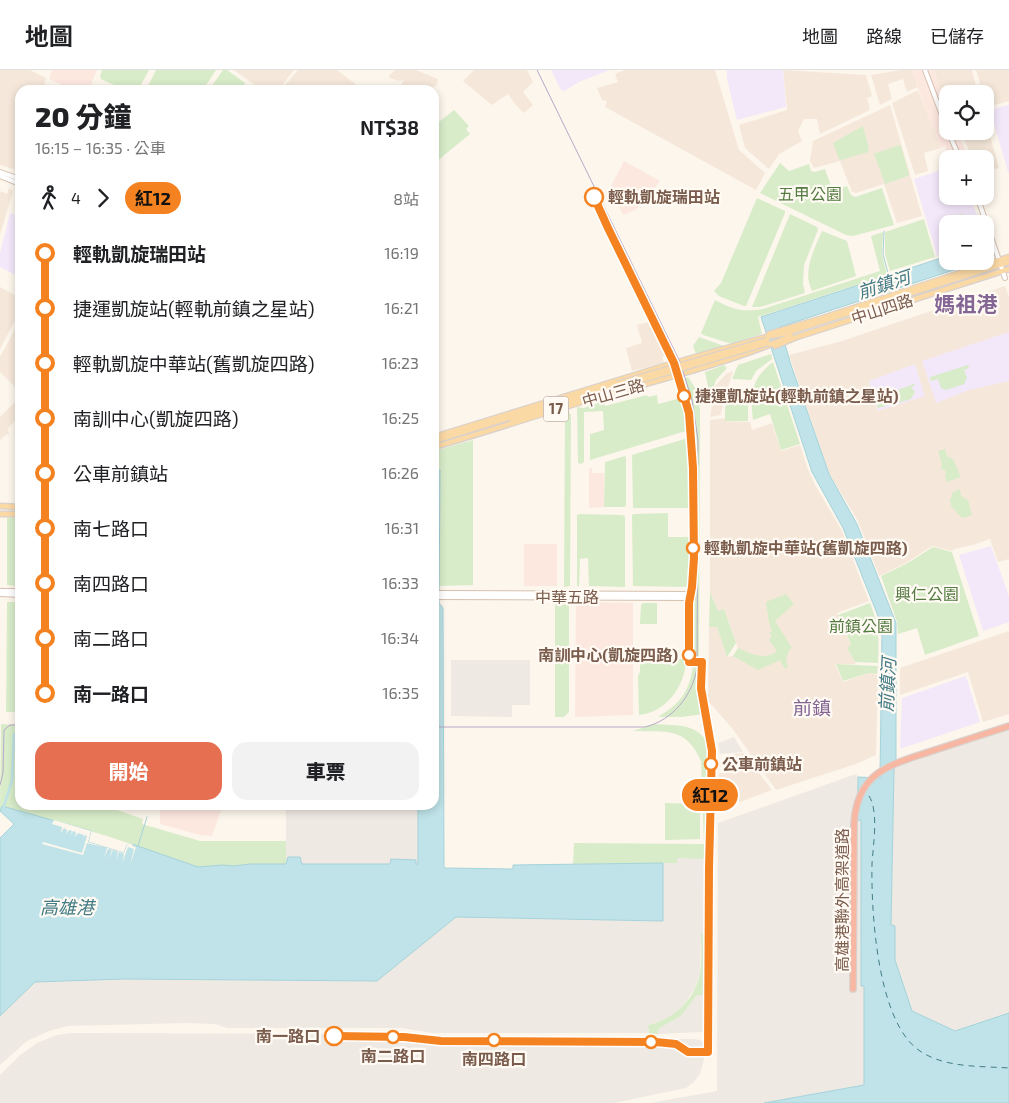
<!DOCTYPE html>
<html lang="zh-TW">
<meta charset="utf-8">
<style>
:root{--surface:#fff;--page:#f2f2f2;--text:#202124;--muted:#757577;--line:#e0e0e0;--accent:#e76f51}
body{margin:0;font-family:"Exo 2","Noto Sans TC",sans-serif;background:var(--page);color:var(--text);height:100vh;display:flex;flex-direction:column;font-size:19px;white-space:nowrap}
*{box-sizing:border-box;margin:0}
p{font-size:16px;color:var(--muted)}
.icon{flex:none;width:28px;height:28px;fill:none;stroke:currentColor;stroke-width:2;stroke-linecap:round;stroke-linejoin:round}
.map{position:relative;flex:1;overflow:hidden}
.drawer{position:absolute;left:15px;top:15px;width:424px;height:725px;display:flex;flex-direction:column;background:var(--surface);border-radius:15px;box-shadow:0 2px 8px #0003}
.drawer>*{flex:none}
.badge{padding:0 10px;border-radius:16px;font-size:18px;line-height:32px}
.controls{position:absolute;left:939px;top:15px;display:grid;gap:10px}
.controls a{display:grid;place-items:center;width:55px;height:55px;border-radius:10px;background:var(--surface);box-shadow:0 2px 8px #0003;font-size:25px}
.map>.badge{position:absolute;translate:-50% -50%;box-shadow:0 0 0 2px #fff}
.legs{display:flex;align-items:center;gap:8px;height:55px;padding:0 20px;font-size:16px}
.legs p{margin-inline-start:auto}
.summary{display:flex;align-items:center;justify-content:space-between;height:85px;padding:0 20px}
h1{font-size:28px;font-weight:800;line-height:38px}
.button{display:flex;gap:10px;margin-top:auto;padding:10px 20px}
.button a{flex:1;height:58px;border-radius:15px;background:var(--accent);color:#fff;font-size:20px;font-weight:800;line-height:58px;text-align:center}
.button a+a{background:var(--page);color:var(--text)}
ul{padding:0 20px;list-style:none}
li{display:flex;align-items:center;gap:18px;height:55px;font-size:19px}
li i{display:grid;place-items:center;width:8px;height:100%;margin:0 6px;background:currentColor}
li i::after{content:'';width:12px;height:12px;margin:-6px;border:4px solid;border-radius:50%;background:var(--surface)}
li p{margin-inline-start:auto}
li:first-child i{background:linear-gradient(#0000 50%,currentColor 0)}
li:last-child i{background:linear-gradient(currentColor 50%,#0000 0)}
header{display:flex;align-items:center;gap:30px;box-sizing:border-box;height:70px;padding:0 25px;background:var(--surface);border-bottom:1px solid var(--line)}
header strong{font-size:24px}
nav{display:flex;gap:28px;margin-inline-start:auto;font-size:18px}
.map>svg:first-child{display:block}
</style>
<header>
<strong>地圖</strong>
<nav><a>地圖</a><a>路線</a><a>已儲存</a></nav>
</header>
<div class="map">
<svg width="1009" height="1033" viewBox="0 0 1009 1033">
<rect width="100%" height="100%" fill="#fdf6ec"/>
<path fill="#f5e8da" d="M0,0H30L46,8L43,20H20L19,101L0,95Z
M234,0H294L278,20H262Z
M298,0H337L358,16L354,20H281Z
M395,0H416L438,9L437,15L431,18L433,20H398L404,10L399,11L388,7Z
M474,0H527L533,12L523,22L533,35L524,43L515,34L508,24L492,35L463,11Z
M625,0H715L739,80L765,103L756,120L605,37L607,31L602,30L597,18L618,12L615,4Z
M783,0L866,5L872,26L867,28L870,40L820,64L817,49H804L798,61L802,71L779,84L769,99L745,78L739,55L787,40Z
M901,0H912L918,17L907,22L903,9L888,14L892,29L880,35L871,5Z
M934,0H972L978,24H948L947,42Z
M976,0H1009V31L987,37L985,24H983Z
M918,20L941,78L924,83L928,101L915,105L892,33Z
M890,35L922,146L897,153L884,114L856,123L852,122L840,91L814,98L810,91L813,71Z
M985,47L999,98L985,102V89H973L960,61H985Z
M9,118L13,121L0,165V123L1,121L7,124Z
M1005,216L1009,227V489L998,492L990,469L973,475L954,479L952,481L932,476L906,493L879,506L858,451L829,403L789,285L842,271Z
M0,217L20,228V241L0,279Z
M20,250V322L0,302V287Z
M648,252L665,286L662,287L664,293L632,301L626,278L642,273L637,255Z
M733,301L722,338L721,345L710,347L715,316L726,304Z
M20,327V346L8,358L9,365L7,364L0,370V347Z
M725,348V351L750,352L752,360L772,353L781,381L800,375L807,397L815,415L841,459L869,531L837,543L851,575L847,578L856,594H835L843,612L869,603L878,605L876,685L856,694L776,720L732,658L708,631L709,557H717L727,587L733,586L738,578L724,539L718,541L710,522V350Z
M1009,561V644L983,652L968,602L900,625V598Z
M744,683L772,720L726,737L722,736L717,730L719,703H733L734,684Z"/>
<path fill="#fde8e0" d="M52,0H97L91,14L103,20H74L49,9Z
M912,0H934L947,42L948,61H958L968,89H948L945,76L941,78L931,52H930Z
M624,91L660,111L644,132L635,140L623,145L610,118Z
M589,398H592V403H604V437L589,438Z
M524,474H557V516H524Z
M576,532L633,533V645L575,647Z
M160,735H223L212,766L200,765L160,754Z"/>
<path fill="#efe9e4" d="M451,590H530V635H512V647L451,646Z
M1009,656V943L955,961L912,941L895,890V856H891L894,699L896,695Z
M734,667L743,682L720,684L718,673Z
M856,704L858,707L857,749L861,750V915L864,916V1015L764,1033H650L717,1021L718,753Z
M286,735H418V794L390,792V794H302L288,791L286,794Z
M677,788H704V864H701L700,903L695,918L685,933L676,943L668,948L648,955L649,963H432L402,958H227L215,954L186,953L68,956L49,961L27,971L0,995V946L35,912L123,909L377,911L456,847L663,851V793H676Z
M703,924L704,958L702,962L658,964V959L681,946L697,925Z
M71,963L380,964L432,968L696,969L702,971L705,974L704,989L700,1004L694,1012L686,1018L614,1033H0V1005L19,986L37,973L57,965Z"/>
<path fill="#f3e8fa" d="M551,0H610L581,11L564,21L561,20Z
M727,0H783L786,37L737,50L727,9Z
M1009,35V105L990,40Z
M947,98L948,126H969L981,154H948L947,182L937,186L914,109Z
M10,143L20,147V207L0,197V183Z
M1009,262V311L969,320L936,333L922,291Z
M915,294L925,326L878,341L869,311Z
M991,476L1009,526V552L983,561L959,485Z
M966,606L980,652L900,679L902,628Z"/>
<path fill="#d8ecc9" d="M102,0H149L138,20H125L101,9L100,6Z
M156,0H216L203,20H146Z
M223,0H227L245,13L240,20H209Z
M454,40L469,56L466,59L470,64L437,91L434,88V56Z
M863,56L869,79L868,82L841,90L839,89L833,73Z
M899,75L901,76L909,104L908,106L885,114L874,84Z
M780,93L789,101L809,94L811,101L815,102L825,99L833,121L847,116L851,125L855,127L882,118L894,155L853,166L846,165L760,123Z
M757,128L785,141V143L746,236H744L719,226L714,221L721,213Z
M790,144L817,157L818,160L804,195L803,214L805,223L760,237H752Z
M962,144L969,149V154H948L947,165L939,168V166L945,163L941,159C941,147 952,146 962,144Z
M924,149L935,187L890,201L885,184V162Z
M822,161L847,171L856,206L812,221C802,201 814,180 822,161Z
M883,162L882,184L887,205L758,247L762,264L732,274L703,265L701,263L715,230C734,240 742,242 763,239L880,201L871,166Z
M699,267L724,276L696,284L693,276Z
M771,284L772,289L756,301L751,310L732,309L738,295Z
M773,292L800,374L781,380L770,344L753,350C750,324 751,309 773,292Z
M724,295L727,298L716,310L711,326H710L705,302Z
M968,295L969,298L964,300L967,308L964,314L946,320L941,318L938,309L931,311L930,307Z
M688,307L698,322L700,339L699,590H693L695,370L690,340L681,310Z
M914,314L915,316L911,317L915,322L911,329L891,335L886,333V336L878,338L875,330L884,327L885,329L886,326L878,328V327Z
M729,323L748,325V351H725V338Z
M647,325L648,327L657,325L658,334L681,328L685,341L688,359L686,361L590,390V364L604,360L603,341L584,342V392L581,394L578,393L577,337L584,338L604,331L605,336Z
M569,342L571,345L570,516L564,517L565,343Z
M688,368L690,369V437L688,438H633L632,385Z
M473,370V515L439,516L440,400H434V381Z
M945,379L947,386L953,389L961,407L947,412L945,406L946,401L941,399L942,394L938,381Z
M625,386L626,388V436L624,437H604L605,392Z
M960,419L961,426L968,430L972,445L962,448L951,436L950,428L953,427L951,423Z
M668,443V467H690L689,515L687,517L633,516L632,446L633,444Z
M580,444L623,445L625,447V517L589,516L588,488L580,489L579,516H577V445Z
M18,447V516L7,515V448Z
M933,477L952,482L979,566L925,585L917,558L898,564L897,552L881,506L906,494Z
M710,522L718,541L724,539L736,573L727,587L717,557H709Z
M786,524L794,534L775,551L792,578L789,580L786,590L788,597L785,599L780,590L758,600L733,586L738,578C751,584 765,591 777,581L769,570L772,566L769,563L772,561L769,553L766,532Z
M7,532H19L17,642H6Z
M555,532H564L569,535V642L564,647H555Z
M643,533H657V554H640L641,535Z
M870,533C879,556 879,568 878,593L855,592L847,578L851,575L842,552L838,545Z
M674,589H686C686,615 666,643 639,645L638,606L640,602V593L674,594Z
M836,594L878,596L877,604L869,603L843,611Z
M693,595H699L700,628L703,644L681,647H658C680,634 690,621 693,595Z
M1,654L20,655V735H108V737L143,749L142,754L200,771H286V794H250L234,796L222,795L198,797L107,766L2,736L0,741Z
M654,654C678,656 701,652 710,680L708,958H704L703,925H697L681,946L658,959V964L649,963L648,955C674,949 695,930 700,903C702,891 701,877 701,864H704V789L677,788V793L573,794L574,773L704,774L701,691C686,656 665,662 633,661Z
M665,733L700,734V769L665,770Z"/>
<path fill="#bfe3e8" stroke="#a5d3da" d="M947,186L948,191H981L780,257L791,295L829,404L857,454L896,553V695L894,699L891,855L895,856V890L912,941L955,961L1009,943V1033H764L864,1015V916H861V750H857L858,712V707L880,708L882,563L880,551L843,458L812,402L761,247Z
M434,400H440L439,533L443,538L444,798L513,799V795L663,793V851L456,847L377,911L123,909L35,912L0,946V768L14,754L0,741L2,736L91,761L88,772L124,783L127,775L131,776L132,774L198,797L222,795L234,796L250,794H286L288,787H300L302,794H390L391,789L416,790V794H418V735H434Z"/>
<path fill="#fdf6ec" d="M54,750L91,761L88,772L124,783L127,775L133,774L132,776L136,777L130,795L134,779L128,777L122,793L124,784L119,782L116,791L118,782L113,780L109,789L112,780L108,779L104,788L107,778L87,773L83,785L42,774L43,772L82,783L87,766L85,765L83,768L84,765L81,764L80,767L81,764L78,763L75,767L76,762L73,761L71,766L72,761L69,760L66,764L67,760L64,758L61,763L62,757L52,754Z"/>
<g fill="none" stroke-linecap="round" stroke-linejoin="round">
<path stroke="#a5d3da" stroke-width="1" d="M884,161L883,184L888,203
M138,776L147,747"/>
<path stroke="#bfe3e8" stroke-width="2.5" d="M4,736L12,710L14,664"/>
<path stroke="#437c86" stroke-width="1" stroke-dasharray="6 5" stroke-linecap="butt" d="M869,726C879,741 873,776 872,794C871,841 877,953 920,981C945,998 980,996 1009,998"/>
<defs>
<path id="secondary" d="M925,0L948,61
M948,61L960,89
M0,102L20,109
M0,106L20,114
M977,126L1005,208
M0,521H20
M434,523L693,524
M0,524L20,525
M434,527L693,528"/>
<path id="primary" d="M789,262L1009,192
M769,264L823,248L1009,187
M775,276L797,267L1009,199
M512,350L618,317
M434,367L674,293L766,267L791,262
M434,371L617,314
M434,377C490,361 546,342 602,326C666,308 731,292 791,266
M0,436L20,437
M0,444H20"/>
<path id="highway" d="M853,919L854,754C857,700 893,694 935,680C960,672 984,664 1009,656"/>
</defs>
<use href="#secondary" stroke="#d6c0b0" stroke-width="6"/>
<use href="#primary" stroke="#dad1cd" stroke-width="7"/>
<use href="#highway" stroke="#dad1cd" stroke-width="8"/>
<use href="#secondary" stroke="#fff" stroke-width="4"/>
<use href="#primary" stroke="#fbd9a5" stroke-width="4.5"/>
<use href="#highway" stroke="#f7b7a3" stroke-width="5.5"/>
<path stroke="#b9a8c9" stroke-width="1" d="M434,657H645C673,650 692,626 697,598L698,370L692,330L680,292L537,0
M0,715L3,703L4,660L10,655H20"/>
<defs>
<path id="primary-bridge" d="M617,314L767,270
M618,317L768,273"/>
</defs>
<use href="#primary-bridge" stroke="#dad1cd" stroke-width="7" stroke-linecap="butt"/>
<use href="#primary-bridge" stroke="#fbd9a5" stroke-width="4.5"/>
</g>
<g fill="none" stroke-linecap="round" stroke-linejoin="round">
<defs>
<path id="line-1" d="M334,966L404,967L441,971L656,972L676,974L688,982H708L709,798L712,681L701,618L702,592H689V533L692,517L694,488L693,398L689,343L674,293L608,158L594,127"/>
</defs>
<use href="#line-1" stroke="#fff" stroke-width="11"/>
<use href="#line-1" stroke="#f58220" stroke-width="8"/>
</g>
<g fill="#fff" stroke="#f58220" stroke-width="2.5">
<circle cx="594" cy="127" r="9"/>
<circle cx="684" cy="326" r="6"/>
<circle cx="693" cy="478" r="6"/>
<circle cx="689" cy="585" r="6"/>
<circle cx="711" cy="694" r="6"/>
<circle cx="334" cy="966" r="9"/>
<circle cx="393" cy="967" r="6"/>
<circle cx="494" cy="970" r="6"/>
<circle cx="651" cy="972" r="6"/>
</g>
<g text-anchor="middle" stroke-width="4.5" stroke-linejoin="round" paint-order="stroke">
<rect fill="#fffaf3" stroke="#a28b7f" stroke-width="1" x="543.5" y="326.5" width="25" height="25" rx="4"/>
<g font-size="15" font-weight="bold" fill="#7a5c4d">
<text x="556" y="344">17</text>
</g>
<g font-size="16" fill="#537a41" stroke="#fffaf3">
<text x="810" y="130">五甲公園</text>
<text x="927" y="530">興仁公園</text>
<text x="861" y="562">前鎮公園</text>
</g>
<g font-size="16" font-weight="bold" fill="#7a5c4d" stroke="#fffaf3" text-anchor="start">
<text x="608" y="133">輕軌凱旋瑞田站</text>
<text x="695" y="332">捷運凱旋站(輕軌前鎮之星站)</text>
<text x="704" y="484">輕軌凱旋中華站(舊凱旋四路)</text>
<text x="678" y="591" text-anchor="end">南訓中心(凱旋四路)</text>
<text x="722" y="700">公車前鎮站</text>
<text x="320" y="972" text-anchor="end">南一路口</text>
<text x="393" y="992" text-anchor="middle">南二路口</text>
<text x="494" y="995" text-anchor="middle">南四路口</text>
</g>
<g font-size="16" fill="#7a5c4d" stroke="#fffaf3">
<text transform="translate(882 239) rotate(-18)" y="6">中山四路</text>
<text transform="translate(613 323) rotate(-16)" y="6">中山三路</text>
<text x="567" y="533">中華五路</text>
<text transform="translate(842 830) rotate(-90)" y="6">高雄港聯外高架道路</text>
</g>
<g font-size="18" font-style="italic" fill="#437c86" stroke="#fffaf3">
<text transform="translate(884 215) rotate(-18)" y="6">前鎮河</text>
<text transform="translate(888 615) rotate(-87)" y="6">前鎮河</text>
<text x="67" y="844">高雄港</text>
</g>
<g font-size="19" fill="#846695" stroke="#fffaf3">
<text x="812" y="645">前鎮</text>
</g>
<g font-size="21" font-weight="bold" fill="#846695" stroke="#fffaf3">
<text x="966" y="242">媽祖港</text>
</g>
</g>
</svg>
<div class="controls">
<a><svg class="icon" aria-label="locate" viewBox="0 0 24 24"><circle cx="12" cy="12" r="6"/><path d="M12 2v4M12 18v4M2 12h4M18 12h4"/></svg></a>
<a>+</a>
<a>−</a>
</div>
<b class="badge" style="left:710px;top:725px;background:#f58220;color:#111">紅12</b>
<section class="drawer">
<div class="summary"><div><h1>20 分鐘</h1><p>16:15 – 16:35 · 公車</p></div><b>NT$38</b></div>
<div class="legs"><svg class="icon" aria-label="walk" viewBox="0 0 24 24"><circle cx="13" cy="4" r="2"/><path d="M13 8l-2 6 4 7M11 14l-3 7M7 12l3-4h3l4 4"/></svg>4<svg class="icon" aria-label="forward" viewBox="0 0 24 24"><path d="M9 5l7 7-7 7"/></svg><b class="badge" style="background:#f58220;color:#111">紅12</b><p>8站</p></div>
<ul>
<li><i style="color:#f58220"></i><b>輕軌凱旋瑞田站</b><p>16:19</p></li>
<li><i style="color:#f58220"></i><span>捷運凱旋站(輕軌前鎮之星站)</span><p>16:21</p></li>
<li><i style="color:#f58220"></i><span>輕軌凱旋中華站(舊凱旋四路)</span><p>16:23</p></li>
<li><i style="color:#f58220"></i><span>南訓中心(凱旋四路)</span><p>16:25</p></li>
<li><i style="color:#f58220"></i><span>公車前鎮站</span><p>16:26</p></li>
<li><i style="color:#f58220"></i><span>南七路口</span><p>16:31</p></li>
<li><i style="color:#f58220"></i><span>南四路口</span><p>16:33</p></li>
<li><i style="color:#f58220"></i><span>南二路口</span><p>16:34</p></li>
<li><i style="color:#f58220"></i><b>南一路口</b><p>16:35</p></li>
</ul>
<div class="button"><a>開始</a><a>車票</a></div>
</section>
</div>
